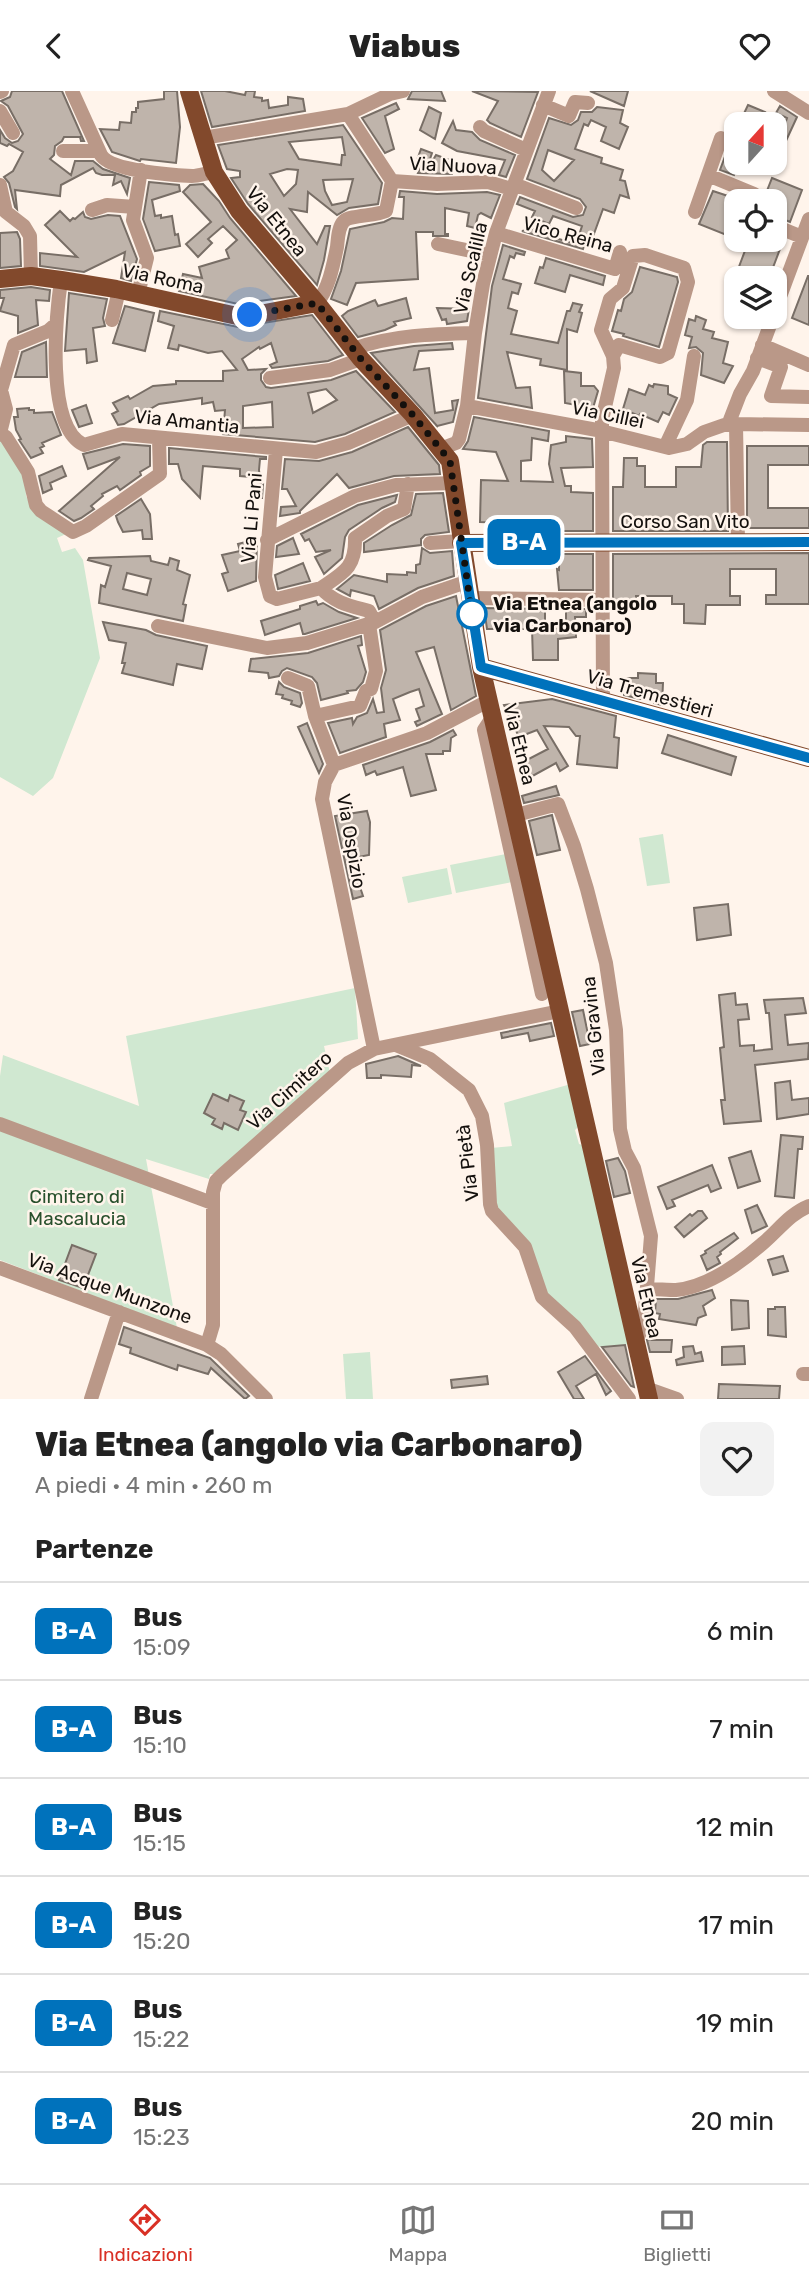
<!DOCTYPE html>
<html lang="it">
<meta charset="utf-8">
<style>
:root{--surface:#fff;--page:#f2f2f2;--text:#222;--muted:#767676;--line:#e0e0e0;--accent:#d93025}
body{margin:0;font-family:Rubik,sans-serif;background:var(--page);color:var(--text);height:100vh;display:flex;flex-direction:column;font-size:26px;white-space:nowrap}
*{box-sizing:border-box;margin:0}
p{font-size:23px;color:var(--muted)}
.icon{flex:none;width:38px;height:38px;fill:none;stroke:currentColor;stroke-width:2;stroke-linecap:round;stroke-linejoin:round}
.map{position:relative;height:1308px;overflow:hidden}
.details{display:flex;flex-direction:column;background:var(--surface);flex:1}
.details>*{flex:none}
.badge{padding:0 14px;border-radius:10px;font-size:24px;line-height:46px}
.needle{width:46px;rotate:21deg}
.buttons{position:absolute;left:724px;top:21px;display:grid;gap:14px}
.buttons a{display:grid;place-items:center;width:63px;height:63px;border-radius:14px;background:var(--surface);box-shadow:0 2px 5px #0004;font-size:35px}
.you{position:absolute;width:35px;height:35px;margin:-18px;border:5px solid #fff;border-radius:50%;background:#1a73e8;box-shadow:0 0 0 10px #1a73e833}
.map>.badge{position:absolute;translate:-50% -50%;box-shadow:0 0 0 4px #fff}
h2{padding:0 35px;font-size:26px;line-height:63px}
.round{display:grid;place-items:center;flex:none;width:74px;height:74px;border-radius:14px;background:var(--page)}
.summary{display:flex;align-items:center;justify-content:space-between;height:119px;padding:0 35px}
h1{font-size:33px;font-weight:800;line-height:52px}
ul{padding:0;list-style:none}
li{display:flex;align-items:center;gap:21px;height:98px;padding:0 35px;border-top:2px solid var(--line)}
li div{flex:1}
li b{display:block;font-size:26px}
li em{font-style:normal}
li .badge{min-width:77px;font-weight:700;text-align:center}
header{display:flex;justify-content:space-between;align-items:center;height:91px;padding:0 35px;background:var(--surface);font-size:32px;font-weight:800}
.menu{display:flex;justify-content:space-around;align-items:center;height:98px;border-top:2px solid var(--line);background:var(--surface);font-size:19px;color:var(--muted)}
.menu a{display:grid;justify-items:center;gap:4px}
.menu .selected{color:var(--accent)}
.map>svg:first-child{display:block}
</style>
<header><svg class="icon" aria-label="back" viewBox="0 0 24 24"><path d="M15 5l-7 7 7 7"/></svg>Viabus<svg class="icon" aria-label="heart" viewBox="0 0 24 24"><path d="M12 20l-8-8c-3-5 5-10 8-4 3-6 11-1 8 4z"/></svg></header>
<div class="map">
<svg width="809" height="1308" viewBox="0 0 809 1308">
<rect width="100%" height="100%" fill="#fff4eb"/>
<path fill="#d0e8d1" d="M0,348L25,385L26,405L35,422L66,443L57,447L62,461L75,457L83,469L100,567L53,687L33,705L0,686Z
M663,743L670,792L647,795L639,747Z
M506,763L512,791L456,802L450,774Z
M447,777L452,803L408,812L402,786Z
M355,897L358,948L324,955L330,982L214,1083H210L209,1088L146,1068L177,1237L0,1169V985L3,964L139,1015L126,945Z
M571,993L580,1034L575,1039L579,1053L585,1055L632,1253L595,1256L550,1209L496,1118L491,1057L512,1055L504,1012Z
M370,1261L373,1308H346L343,1263Z"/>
<path fill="#bfb4ab" stroke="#786e66" stroke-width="2" fill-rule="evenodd" d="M12,0H62L84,50H81L80,46H64L62,50L55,55L54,64L50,68L71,84L75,70H93L103,78L130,87L127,103L121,90L113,94L115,84H102L96,82L93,77L61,94L60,105L15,99L17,118L15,116L9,92L4,86L13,80L23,61L9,53L7,55L0,52V39L5,47L12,52L18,50L23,43L8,15L1,10L10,6Z
M164,0H177L180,36L176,72L141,68L140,70L112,61L100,38L119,39L120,31L131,32L132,21H136V17H138V11L164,8Z
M201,0H225L245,4L246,0H255L254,6L262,7V10L268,9L269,17L288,14V6L303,8L305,20L212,36Z
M412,0H441L445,10L408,8Z
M472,0L538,1L521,46L490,32L487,29L498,10Z
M590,0H628L624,15Z
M396,12L399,18L385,25L394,58L385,62L362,27Z
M748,14L765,21L759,33H739Z
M780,15L797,26L785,52L779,50L787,27L776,22Z
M429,16L441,22L435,48L420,39Z
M597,16L623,19L620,32L628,36L619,58L601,50L606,36L591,29L588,35L584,33L575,58L602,67L601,72L623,79L620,89L625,90L629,107L620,104L614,122L603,118L591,151L586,149L583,158L522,140L549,135L545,144L576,153L582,135L553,125L549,133L532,126L535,120L517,113L520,106L573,126L583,124L586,116L580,108L527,88L549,27L571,34L578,29L581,21H592ZM548,59L574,69L554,90L542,79Z
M453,30L456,39L472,41L480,49L515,64L506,86L499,84L505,69L457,60L442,52Z
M343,34L382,92L378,113L349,117L337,124L308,101L307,121L290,118L317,153L325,135H330L324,169L317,194L248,113L231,87L240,86V80L227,78L218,54ZM342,46L345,64H342L341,74L299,68L289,51ZM287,78L298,79L296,93L284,105L270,83ZM353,88L347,111L332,114L325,100L323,89Z
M736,36L737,72H739L734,84L720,79Z
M421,58L432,62L430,68L433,69L436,64L455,71L452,83L418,82L422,72L417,69Z
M772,87L802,99L790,131L778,126L779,123L775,122V110H763Z
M149,91L179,94L180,100L152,109L155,125L161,124V127L172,125L175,144L178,143L180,155L155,160L143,128Z
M203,93L219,110L230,127L296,205L238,213L179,200L183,183L202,187L199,176L229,167L226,159L237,149L223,135L208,148L212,152L198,166L186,153L211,131L183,101L190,94Z
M400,100L437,103L487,101L500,104L491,127L481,122L478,124L475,137L467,135L469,122L445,117V143H448V145H433V141H416L418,188L356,192L347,214L331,208L341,180L350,138L384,131L392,127L403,128L404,106H399Z
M713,100L737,108V124L729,145L699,133Z
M60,120L70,130L73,127L75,128L83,121L85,126L91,128L108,124L120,125L137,168L131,190L121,187L125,161L84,181L40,175V162L77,166L45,134Z
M17,141L20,148L21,175L0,177V142Z
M749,149L780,158L769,187H746L747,184L737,181Z
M503,154L525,161L524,164L516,162L514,167L510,165L503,188L521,193L518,203L512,201L508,217L517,220L511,243L558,252L567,220H570L573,212L582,214L579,221L582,222L577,241L567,238V279L540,274L541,268L507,261L516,297L530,296L532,317L478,307L492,195Z
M546,167L605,185L603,194L570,184L565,201L535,192L540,176L543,177Z
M640,176L677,186L678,191L659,256L623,245L624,243L612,240L618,219L621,220L624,208L632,201Z
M808,185H809V234L792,227Z
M31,196L50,199L49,210L36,209L38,234L18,242V225L0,220L4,207H0V199Z
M69,202L107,208L103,227L105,235L93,237L97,270L87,272L86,258L65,260Z
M406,207L411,227L394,231L396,234L385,239L358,246L342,225L348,220L375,209L378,215Z
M125,215L154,222L145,260L113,252Z
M437,217L469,218L467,230L447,233L446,228L442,229Z
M160,220L238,236L312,224L343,264L328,270L272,277L270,274L277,271L271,252L260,258L259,256L242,268L248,279L266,278L261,283V289L266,296L271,297L331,289L356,280L395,321L345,343L315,351L223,343L225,319L215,320L213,311L202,313V307L159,313L124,333L118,334L112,323L118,320L113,312L128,305L130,308L153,295L176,293V290H223V280L237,279L222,260L208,262L179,254L178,259L168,257L174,235L158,230ZM326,298L337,309L313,322L308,302ZM272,311L273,336L243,337V315Z
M696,225L706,229L703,238L714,241L712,247L728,251L723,272L733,275L724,292L701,284L703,262L696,256L689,257L692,246L685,244L689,228L695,230Z
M46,251L47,286H15L22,261Z
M452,252L453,258L419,260L414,279L429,277L435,322L453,319L452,310L458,309L453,331L437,335L438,336L371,262L414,255Z
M564,280L581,282V295H594L598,300L593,317L565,312Z
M654,293L668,295V303L677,307L669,324L663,321L658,331L640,323L639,325L623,318L629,298L645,304L649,294L653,296Z
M86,314L92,332L79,336L72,319Z
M29,317V319H34V322L52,321L61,344L42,352L44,355L40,357L43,362L31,367L19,349L21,348L16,339L14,326H18L17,318Z
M474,326L549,340L548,350L532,347L531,369L521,370V390L553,391L549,373L551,354L566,351V345L592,348L593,376L561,377L565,395H571V401L593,402V440H508L509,432L480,431L481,389L508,390L496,361L463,358L468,350Z
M408,336L439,374L440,383L394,385L349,397L337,383L300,420V422L280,425L281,416L296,415L287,398H282L285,368L319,370L352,361Z
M707,351H727L728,440H613V396H623L624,367H637V375H645V396H676V376H701L703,354Z
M123,353L150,355V375L140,381L141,384L120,399L117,395L102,403L103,405L91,415L94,418L81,427L74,430L59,420L120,366L88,378L83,363Z
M747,355H809V374H768V417H809V437H747Z
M169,357L266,366V368H260L259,379L261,395L263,394L262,407H252L251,386L240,385V378L203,375L200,407L182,388L178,373H169Z
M62,375L66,385L50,392L52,398L43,402L39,385Z
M443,402L449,441L425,444L421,448V454L364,461V452L392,434L411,424L416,403Z
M397,404L395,411L382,417L349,439L345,446L342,467L324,483L315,466L331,459L316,461L309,448L305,450L301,443L358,414Z
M141,408L150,423L152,448H143L142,439L123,441L118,431L116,425Z
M293,447L299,463L276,466L277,455Z
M257,448L256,490L228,500L222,483L228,481L222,464L240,460L238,453Z
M422,457L430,462L452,460L454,485L418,497L379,518L374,505L351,499L350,505L337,498L354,484L387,491V483L407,484V481L416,482V474L420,473Z
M809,462V513H766V504H776V478H730V505H740V514H706L705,533L684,532V513H672V505H636V513H613V463Z
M559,463H593V499H559L557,478L559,479Z
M150,465L151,470L168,474L170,467L179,470L177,479L190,484L183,513L186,514L183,530L99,512L101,494L105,496L111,475L88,469L89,467ZM127,482L151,488L147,504L123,498Z
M303,472L310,490L278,498L275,484Z
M456,505L476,605L451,619L434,556L416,561L442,623L417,635L415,631L420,629L416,618L424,615L419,598L410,601L393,608L400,629L384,633L386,646L340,662L328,632L352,627L353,633L357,626L367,622L373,608L377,622L384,621L381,597L386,579L380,539L426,515Z
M316,510L318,514L323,512L339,521L357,527L305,543H303L300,532L265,544L261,530L300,518V515Z
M484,517L545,518V538L566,537V518H586V526H575L576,546L558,548V569H533L532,538H487Z
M103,531L146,539L156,544L207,555L202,578L177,573L173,594L122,582L125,572H122L126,552L109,549Z
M361,545L362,554L358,555L366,581L363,591L356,599L347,600L348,602L321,609L317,592L312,586L287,577L282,580L279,585L269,587L268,582L249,580L251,568L308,562Z
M638,582L656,583V592H663L662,614L654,612V608H640L624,604L625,587H638Z
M279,591L284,596L300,602L302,612L300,616L291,613L292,610L282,607L283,604L276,603Z
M552,608L616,625L614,646L619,647L617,677L577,673L580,645H576L569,636L544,635L568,675L560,680L556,672L527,688L521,672L548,658L537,639L519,646L504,614Z
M307,632L323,673L319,682L298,636Z
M453,639L456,644L451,647L450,660H443V663H426L436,699L411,705L403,676L377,684L375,680L366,684L363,674L430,651Z
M668,644L736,666L731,684L662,662Z
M556,695L559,704L524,712L522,705Z
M367,720L370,731L369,764L358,766L361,790H358L363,805L353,808L335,725Z
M552,724L560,759L537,764L529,730Z
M728,813L731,844L697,849L694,817Z
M735,902L736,914L747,913L749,928L738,929L740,955L754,954V960L772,958L769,922H766L764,909L803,907L806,922L785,924L788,954L809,952L808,968L755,974L761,1030L724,1033L721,1009H725L720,957L724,956L719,904Z
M583,919L590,953L580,955L572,921Z
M551,932L554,945L530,950L528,942L502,947L501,942Z
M398,965L421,975L412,974L411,986L381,984V987H367L366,973Z
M790,990L792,1009L809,1007V1023L777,1028L775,992Z
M213,1003L228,1010L230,1004L244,1010L240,1019L246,1021L238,1039L224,1032L222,1038L212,1033L215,1028L204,1022Z
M781,1044L803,1046L802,1058H798L794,1107L775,1105Z
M751,1060L760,1090L738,1097L729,1067Z
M618,1067L625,1080L630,1102L614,1106L606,1070Z
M712,1074L721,1097L711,1101L708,1094L672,1109L675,1115L667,1118L658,1096Z
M757,1114L767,1135L752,1142L745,1119Z
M698,1120H702L707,1127L684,1146L675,1136L690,1123L692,1125Z
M734,1142L738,1147L720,1161L721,1163L717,1166L720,1172L707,1179L701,1165L706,1162L705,1160Z
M72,1154L96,1163L83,1197L59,1189Z
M783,1165L788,1180L773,1184L768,1169Z
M712,1199L715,1207L703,1215L706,1224L698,1227L696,1234L659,1228L660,1223L655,1222L656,1208H678Z
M731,1209L748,1210L749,1237L732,1239Z
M775,1216H785L786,1246L768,1244V1218H775Z
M124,1236L210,1267L249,1305L245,1308L211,1277L208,1283L178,1274L177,1279L130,1262L131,1257L119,1253Z
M647,1249H672L671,1261H650Z
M625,1254L634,1296L631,1295L602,1256Z
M693,1255L695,1263L701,1261L703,1270L677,1274L676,1269L684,1266L683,1256Z
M744,1255L745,1273L722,1274V1256Z
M585,1265L611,1300L606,1304L596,1283L576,1295L584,1308H574L558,1281Z
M487,1285L488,1293L452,1297L451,1289Z
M719,1293L780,1295L779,1308H718Z"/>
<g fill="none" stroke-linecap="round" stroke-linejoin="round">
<path stroke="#ba9888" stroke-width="14" d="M72,0L101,64C110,80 173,84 192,85C199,85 206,82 214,81
M774,0L809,22
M0,1L2,0
M543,14L569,25L575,11L588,12
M0,20L13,42
M480,36L484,40L526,59
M203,47L348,23L390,3L403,0
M63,60H99
M708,84L754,103L752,110
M392,90L437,93L488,91L512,98
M514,93L576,117
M0,94L6,121L24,135L30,145L31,185
M92,119L107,114L135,116
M695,121L721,47
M775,135L802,146
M496,142L615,178L620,161
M438,153L490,164
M61,189C56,225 45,336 84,354L122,343L316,361L348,352L413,324
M138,203L147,167L133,129L141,79
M317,212C329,197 333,175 337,156C338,148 338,136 344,130C350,124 376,125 386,120L392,90L348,23
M775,219L809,128
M112,229L119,199
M762,254L809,274
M353,258C391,244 434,243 475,242
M757,267L781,276L771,305L809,306
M270,287L330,279L361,268
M467,315L597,339L669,357L687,353L704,341L724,334L736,333
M728,334L740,303L753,280L773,226
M0,342L6,346L28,381L36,414L41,420L73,441L86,435L160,383L159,348
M0,342L6,318L1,299L14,254L48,240L56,233
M665,356L687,309L694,265
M440,358L456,352L459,348L467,315L475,242L483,193L496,142L549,0
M276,359L265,486L270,505L277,508L321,497C334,512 351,515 369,520L375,531
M267,449L355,405L396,394L453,392
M738,451L736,333L809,334
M430,452L461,450
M321,497C343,482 356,477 355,447L387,425L404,418L408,393
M469,507L603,509
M158,535L267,557L307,552L375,531L422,506L466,491
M288,587L308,595L315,625
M603,611L602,329L614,277L613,265L619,254L660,266L668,262L688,191L684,177L645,164L633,165L623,197L610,208L601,239L613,265
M492,627L484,639L513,771L527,776
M334,674L315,625L360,615L366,600L371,598L376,580L369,533
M516,724L558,713L574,755L587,798L606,872L616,939L620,1038L625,1060L634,1077L651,1145L644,1233L636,1250
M513,771L542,903
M396,954L430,968L469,999L482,1025L487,1054L490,1113L492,1120L525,1156L542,1206L575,1236L629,1308
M374,958L322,708L325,691L334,674L427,642L488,610
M0,1033L212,1112
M0,1177L207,1254L221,1263L266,1308
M648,1198C657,1198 667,1199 676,1199C708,1196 739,1173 762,1153C778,1140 789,1123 809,1115
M207,1254L213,1234V1101L216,1090L222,1084L348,972L374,958L560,920
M803,1283H809
M646,1297L677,1308
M91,1308L119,1221"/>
<path stroke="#82492c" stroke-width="18" d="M189,0L214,81L239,120L317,212L361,268L413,324L450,370L481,576L649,1308
M0,188L31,185L61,189L116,198L237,225L265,222L317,212
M461,452L809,451
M481,576L809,667"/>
</g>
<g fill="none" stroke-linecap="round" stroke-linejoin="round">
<defs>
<path id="line" d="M809,451L461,452L481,576L809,667"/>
</defs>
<use href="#line" stroke="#fff" stroke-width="16"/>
<use href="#line" stroke="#0072bc" stroke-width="10"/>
<path stroke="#14100d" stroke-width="7" stroke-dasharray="0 12.6" d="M250,224L317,212L361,268L413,324L450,370L472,523"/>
</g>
<circle fill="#fff" stroke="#0072bc" stroke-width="3.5" cx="472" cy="523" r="14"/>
<g text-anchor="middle" stroke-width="5" stroke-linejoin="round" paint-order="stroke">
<g font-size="19" fill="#14100d" stroke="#fff4eb">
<text transform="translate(453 74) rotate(3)" y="7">Via Nuova</text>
<text transform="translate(277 130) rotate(51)" y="7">Via Etnea</text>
<text transform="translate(568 143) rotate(15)" y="7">Vico Reina</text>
<text transform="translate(470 177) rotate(-77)" y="7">Via Scalilla</text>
<text transform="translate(163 187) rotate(12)" y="7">Via Roma</text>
<text transform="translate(608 323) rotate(12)" y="7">Via Cillei</text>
<text transform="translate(187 330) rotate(6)" y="7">Via Amantia</text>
<text transform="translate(251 427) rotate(-85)" y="7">Via Li Pani</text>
<text x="685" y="437">Corso San Vito</text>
<text transform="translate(650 602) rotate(16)" y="7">Via Tremestieri</text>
<text transform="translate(520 653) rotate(76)" y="7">Via Etnea</text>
<text transform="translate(352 750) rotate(80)" y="7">Via Ospizio</text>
<text transform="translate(593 935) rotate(-96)" y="7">Via Gravina</text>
<text transform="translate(289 999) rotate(-42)" y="7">Via Cimitero</text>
<text transform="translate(467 1072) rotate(-97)" y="7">Via Pietà</text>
<text transform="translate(110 1197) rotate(20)" y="7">Via Acque Munzone</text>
<text transform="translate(647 1206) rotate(77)" y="7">Via Etnea</text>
</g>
<g font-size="19" font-weight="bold" fill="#14100d" stroke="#fff4eb" text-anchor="start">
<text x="493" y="519">Via Etnea (angolo<tspan x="493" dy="22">via Carbonaro)</tspan></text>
</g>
<g font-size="19" fill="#28502c" stroke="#fff4eb">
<text x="77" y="1112">Cimitero di<tspan x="77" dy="22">Mascalucia</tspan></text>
</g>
</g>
</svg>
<div class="buttons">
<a><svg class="needle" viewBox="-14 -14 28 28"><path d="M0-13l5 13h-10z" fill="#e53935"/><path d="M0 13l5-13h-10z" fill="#767676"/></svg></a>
<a><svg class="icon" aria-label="locate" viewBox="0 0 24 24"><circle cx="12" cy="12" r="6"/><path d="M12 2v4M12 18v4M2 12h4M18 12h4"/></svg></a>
<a><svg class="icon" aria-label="layers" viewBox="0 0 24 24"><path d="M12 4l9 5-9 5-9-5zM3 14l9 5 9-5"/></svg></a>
</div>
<div class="you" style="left:250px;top:224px"></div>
<b class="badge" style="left:524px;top:451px;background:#0072bc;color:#fff">B-A</b>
</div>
<section class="details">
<div class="summary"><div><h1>Via Etnea (angolo via Carbonaro)</h1><p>A piedi · 4 min · 260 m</p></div><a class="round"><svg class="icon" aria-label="heart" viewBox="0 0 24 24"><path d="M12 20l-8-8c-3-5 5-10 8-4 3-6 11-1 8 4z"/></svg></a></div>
<h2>Partenze</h2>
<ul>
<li><span class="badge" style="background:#0072bc;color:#fff">B-A</span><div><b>Bus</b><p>15:09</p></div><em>6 min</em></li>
<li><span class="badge" style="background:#0072bc;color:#fff">B-A</span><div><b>Bus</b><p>15:10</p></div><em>7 min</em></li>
<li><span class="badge" style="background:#0072bc;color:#fff">B-A</span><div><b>Bus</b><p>15:15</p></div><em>12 min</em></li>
<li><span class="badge" style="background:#0072bc;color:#fff">B-A</span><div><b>Bus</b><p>15:20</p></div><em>17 min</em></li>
<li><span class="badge" style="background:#0072bc;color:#fff">B-A</span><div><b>Bus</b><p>15:22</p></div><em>19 min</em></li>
<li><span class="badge" style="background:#0072bc;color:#fff">B-A</span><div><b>Bus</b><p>15:23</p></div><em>20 min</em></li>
</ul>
</section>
<nav class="menu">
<a class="selected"><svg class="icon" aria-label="directions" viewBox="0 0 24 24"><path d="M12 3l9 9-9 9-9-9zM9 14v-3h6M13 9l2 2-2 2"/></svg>Indicazioni</a>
<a><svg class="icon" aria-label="map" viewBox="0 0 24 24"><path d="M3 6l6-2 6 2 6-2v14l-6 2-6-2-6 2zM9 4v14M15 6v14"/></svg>Mappa</a>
<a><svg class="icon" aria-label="tickets" viewBox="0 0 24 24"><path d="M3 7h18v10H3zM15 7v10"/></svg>Biglietti</a>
</nav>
